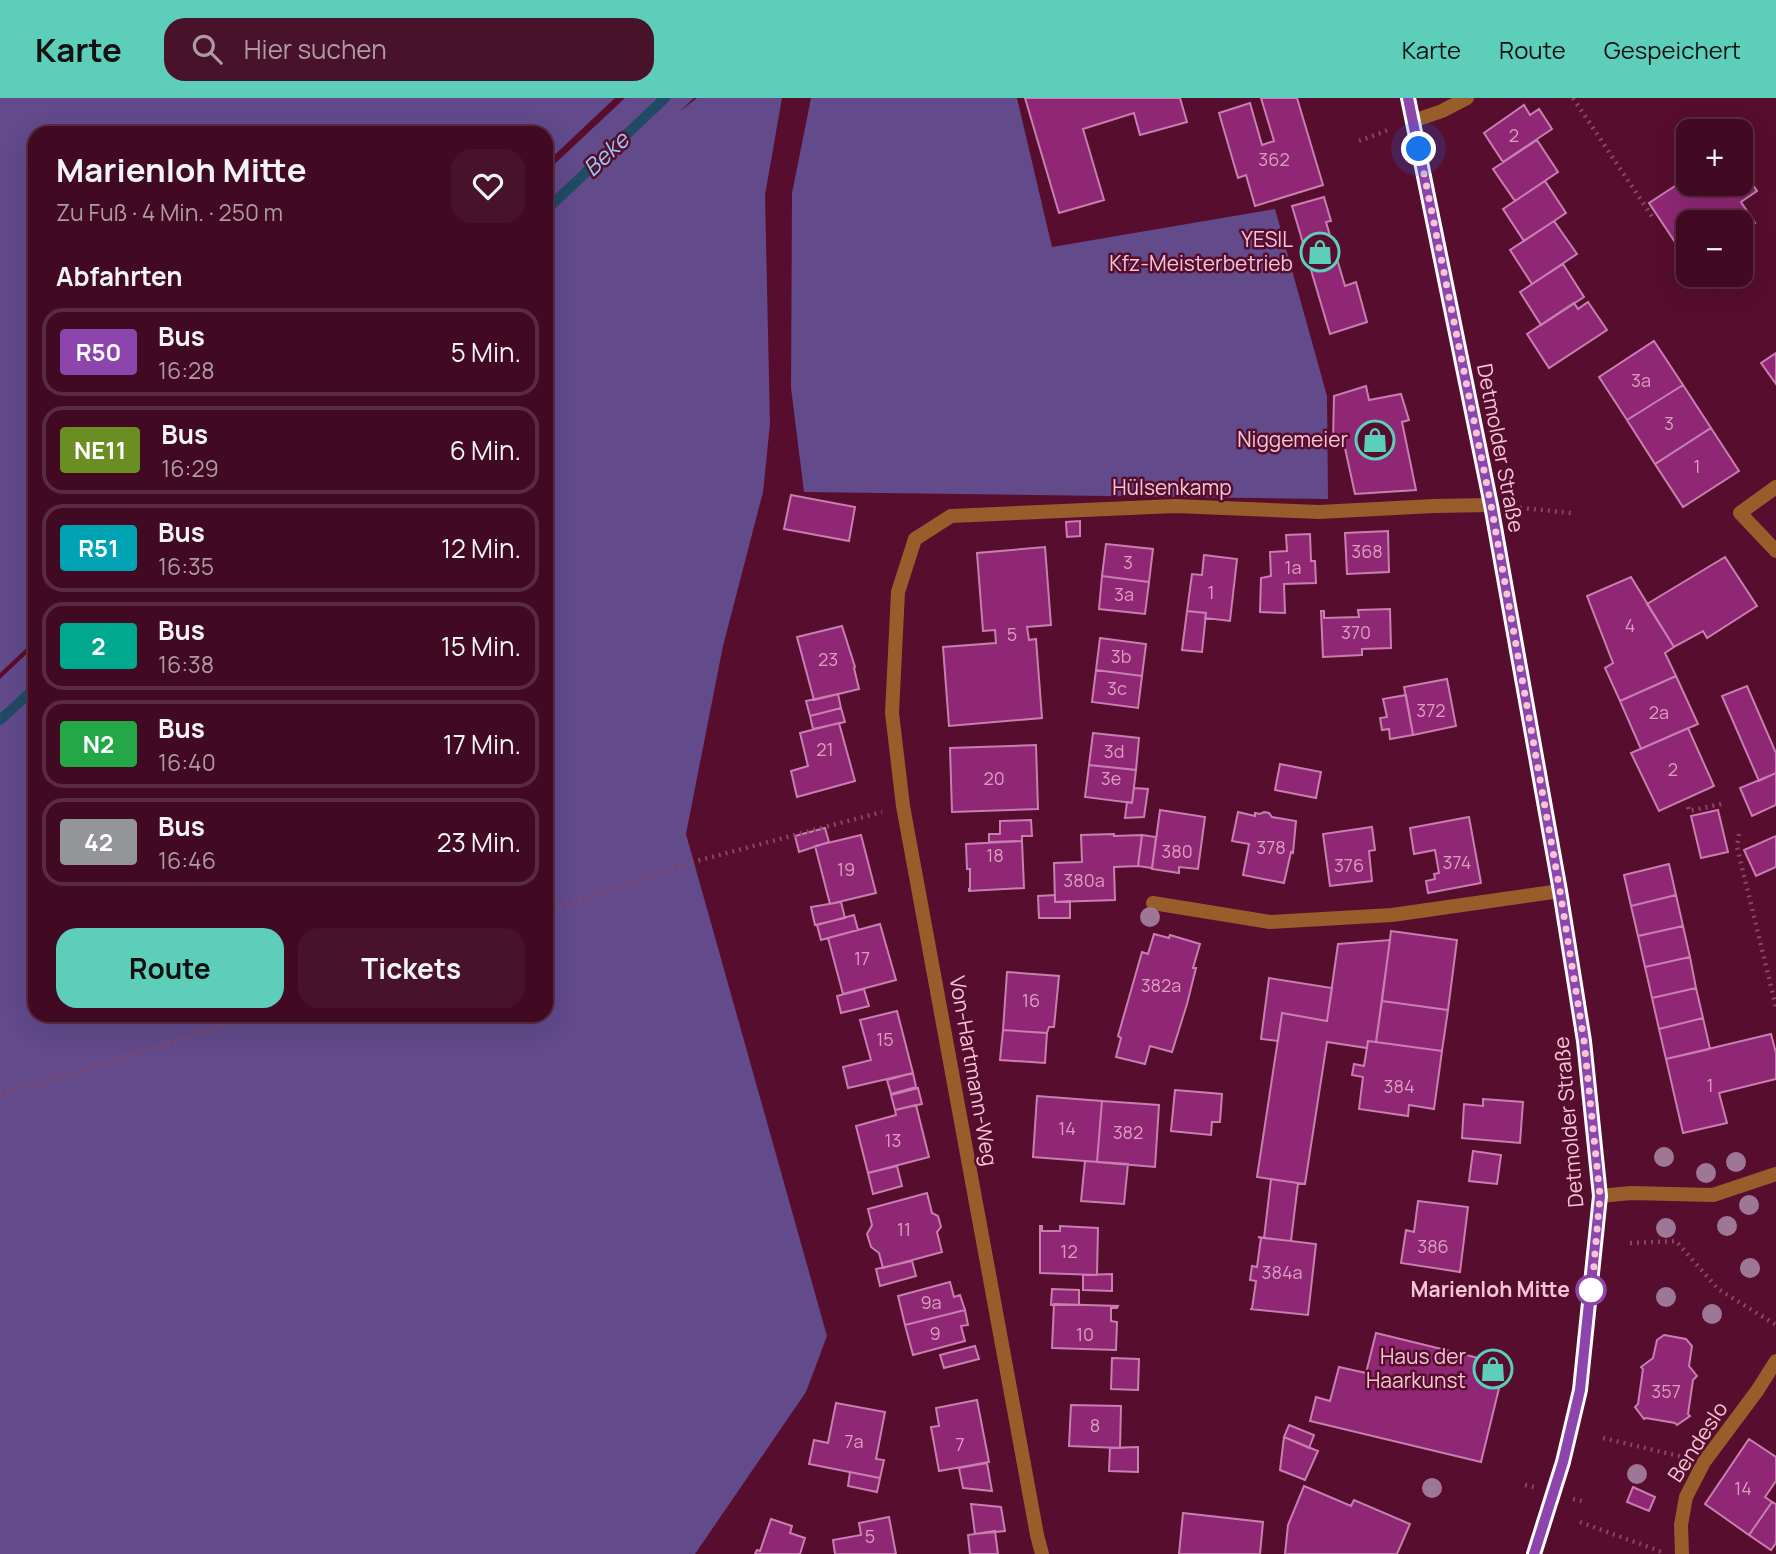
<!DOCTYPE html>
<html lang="de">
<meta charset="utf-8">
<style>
:root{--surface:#410a22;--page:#48132a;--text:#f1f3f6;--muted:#ae9aa5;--line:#5a2b40;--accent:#5dceb9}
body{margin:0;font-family:Manrope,sans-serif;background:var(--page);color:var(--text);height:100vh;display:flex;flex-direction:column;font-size:26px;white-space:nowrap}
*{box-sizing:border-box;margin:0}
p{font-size:23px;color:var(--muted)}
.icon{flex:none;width:38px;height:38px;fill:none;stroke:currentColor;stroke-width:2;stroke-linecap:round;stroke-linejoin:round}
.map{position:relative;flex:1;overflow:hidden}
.drawer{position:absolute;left:28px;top:28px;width:525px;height:896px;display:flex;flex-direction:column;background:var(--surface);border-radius:21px;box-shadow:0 7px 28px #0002,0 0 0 2px var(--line)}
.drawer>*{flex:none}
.badge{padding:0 14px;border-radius:5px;font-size:24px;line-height:46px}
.fabs{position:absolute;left:1676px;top:21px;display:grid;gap:14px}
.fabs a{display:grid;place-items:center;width:77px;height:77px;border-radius:14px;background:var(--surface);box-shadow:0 7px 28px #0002,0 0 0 2px var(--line);font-size:35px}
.you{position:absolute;width:35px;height:35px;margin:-18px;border:5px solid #fff;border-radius:50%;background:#1a73e8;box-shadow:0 0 0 10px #1a73e833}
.map>.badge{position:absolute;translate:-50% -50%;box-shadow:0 0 0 4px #fff}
h2{padding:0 28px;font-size:26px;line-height:63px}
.round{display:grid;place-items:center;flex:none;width:74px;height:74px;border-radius:21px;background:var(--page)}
.head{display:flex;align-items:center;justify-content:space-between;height:119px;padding:0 28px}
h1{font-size:33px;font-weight:700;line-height:52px}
.button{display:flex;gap:14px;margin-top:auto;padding:14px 28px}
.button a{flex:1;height:80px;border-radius:21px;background:var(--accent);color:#111;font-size:28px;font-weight:700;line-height:80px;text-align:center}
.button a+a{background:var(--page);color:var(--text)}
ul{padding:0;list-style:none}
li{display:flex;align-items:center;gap:21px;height:88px;margin:0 14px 10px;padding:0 14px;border:4px solid var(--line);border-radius:21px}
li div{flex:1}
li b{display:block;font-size:26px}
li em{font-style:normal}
li .badge{min-width:77px;font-weight:700;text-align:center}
header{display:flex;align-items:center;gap:42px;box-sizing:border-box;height:98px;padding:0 35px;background:var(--accent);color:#111}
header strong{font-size:33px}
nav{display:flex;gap:38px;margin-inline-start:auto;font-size:24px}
.search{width:490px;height:63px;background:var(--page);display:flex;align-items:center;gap:18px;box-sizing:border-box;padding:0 24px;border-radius:21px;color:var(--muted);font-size:26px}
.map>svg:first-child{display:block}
</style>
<header>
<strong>Karte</strong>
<div class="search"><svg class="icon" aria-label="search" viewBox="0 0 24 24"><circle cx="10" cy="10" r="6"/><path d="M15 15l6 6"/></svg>Hier suchen</div>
<nav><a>Karte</a><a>Route</a><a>Gespeichert</a></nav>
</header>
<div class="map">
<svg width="1776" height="1456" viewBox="0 0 1776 1456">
<rect width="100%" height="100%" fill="#570d2e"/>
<path fill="#624a8b" d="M0,0H615L546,65V35H35V542L0,575Z
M625,0H694L679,14L697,0H782L765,97L770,326L763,394L723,548L686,736L827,1238L806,1294L695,1456H0V581L35,548V917H546V74Z
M811,0H1017L1052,149L1275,111L1327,298L1328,401L804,394L791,290L792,95Z"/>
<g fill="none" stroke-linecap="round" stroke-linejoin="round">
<path stroke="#214a65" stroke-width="10" d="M546,112L665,0
M0,622L35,590"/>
</g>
<path fill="#8f2775" stroke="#c87fb0" stroke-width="2" d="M1025,0H1180L1187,24L1140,37L1134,15L1083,31L1104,102L1059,115Z
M1261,0H1297L1323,87L1255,108L1246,77L1238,80L1219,15L1250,5L1262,47L1274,43Z
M1524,7L1530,17L1539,11L1552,31L1503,64L1484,35Z
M1537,42L1558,74L1515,103L1493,71Z
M1741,69L1757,93L1741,104L1755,125L1741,134V124H1689V165L1649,105L1678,86L1687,99L1707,86H1741Z
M1545,83L1566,115L1524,143L1503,111Z
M1324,99L1331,123L1326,124L1345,188L1356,184L1367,224L1330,236L1292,108Z
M1554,123L1577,156L1532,186L1510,152Z
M1563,166L1584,199L1541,227L1520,194Z
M1588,204L1607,232L1549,270L1527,236L1574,205L1578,211Z
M1654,243L1683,287L1627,322L1599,279Z
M1776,255V286L1761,265Z
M1683,287L1711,330L1655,366L1627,322Z
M1366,288L1369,302L1401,296L1409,322L1402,324L1416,392L1355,396L1343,341L1333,343L1334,298Z
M1711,330L1739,373L1683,409L1655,366Z
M791,397L855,409L849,443L784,431Z
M1080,423V438L1067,439L1066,424Z
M1388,433L1389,474L1347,476L1345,435Z
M1310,436L1311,463H1315L1316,485L1284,486L1285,515L1260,514L1261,480L1271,478L1270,454L1287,453L1286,437Z
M1106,446L1153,451L1149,484L1102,478Z
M1045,449L1051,527L1027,529L1029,542L1036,541L1042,620L949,628L943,549L996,545L995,532L983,533L977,455Z
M1204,457L1237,461L1230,523L1205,520L1206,515L1187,513L1192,476L1202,477Z
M1725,459L1757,508L1707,540L1703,533L1674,549L1647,506Z
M1102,478L1149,484L1145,516L1099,511Z
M1631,479L1674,549L1665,555L1676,578L1620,603L1605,570L1613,565L1587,498Z
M1390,511L1391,550L1362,551V557L1323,559L1321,513H1324V520L1359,519L1358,512Z
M1187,513L1206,515L1202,554L1182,552Z
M842,528L855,569L854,570L859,591L814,602L797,539Z
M1100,540L1146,546L1142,578L1096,572Z
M1096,572L1142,578L1138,610L1092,604Z
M1676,578L1698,626L1641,651L1620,603Z
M1447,581L1456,628L1413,637L1404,589Z
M1747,588L1776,655V675L1759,683L1722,598Z
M838,596L841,610L810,618L806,603Z
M1406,597L1413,637L1390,641L1389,631L1382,632L1380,620L1387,619L1383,601Z
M841,610L845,624L813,631L810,618Z
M839,625L855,683L797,699L791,673L808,668L800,635Z
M1688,630L1714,688L1659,713L1631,655Z
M1093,635L1139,640L1136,672L1089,667Z
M1036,647L1038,711L952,714L950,650Z
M1280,666L1321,674L1316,700L1275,692Z
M1089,667L1136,672L1132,705L1085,699Z
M1776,675V707L1752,718L1740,690Z
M1134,690L1148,691L1144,719L1125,720L1127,704L1132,705Z
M1160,712L1205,719L1198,771L1179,769V775L1152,771Z
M1718,712L1728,754L1701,760L1691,718Z
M1238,714L1255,718V715L1260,716L1264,714L1269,715L1272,719L1296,723L1293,755L1291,754L1284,785L1243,777L1249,746L1232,743Z
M1469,719L1481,785L1428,795L1426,783L1435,781L1434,776L1439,775L1435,752L1414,756L1410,730Z
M1031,722L1032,738H1022V743L989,744V736H1000V723Z
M1372,729L1375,752L1369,753L1372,783L1330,788L1323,736Z
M825,730L829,744L799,754L795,738Z
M1114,736V738L1142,737L1138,768L1114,769L1115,802L1055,804L1054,765L1082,764L1081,737Z
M861,737L876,795L830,806L815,748Z
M1142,737L1156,739L1152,770L1138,768Z
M1776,738V769L1756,778L1744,752Z
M1022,743L1024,790L969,793V791H970V771H967L966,746Z
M1669,766L1676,797L1631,808L1624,777Z
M1055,797V804L1070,803V820H1039L1038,798Z
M1676,797L1683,828L1638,838L1631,808Z
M841,804L845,820L815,827L811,809Z
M854,817L858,832L821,842L817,827Z
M880,826L896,882L843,896L828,840Z
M1683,828L1690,859L1645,869L1638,838Z
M1391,833L1457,842L1448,912L1382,903Z
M1154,836L1169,840L1170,837L1200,846L1193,870H1196L1187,906L1172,954L1150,948L1145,966L1116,959L1121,940L1118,938L1142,854L1148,856Z
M1390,842L1376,944L1368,943L1367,950L1327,944L1305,1086L1257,1079L1282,915L1327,923L1338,846Z
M1690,859L1696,890L1652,900L1645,869Z
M1007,874L1059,878L1054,929H1049L1047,935L1003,932Z
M1269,880L1332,890L1327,923L1282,915L1278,943L1261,941Z
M1696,890L1703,920L1659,931L1652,900Z
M864,891L869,908L841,915L837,898Z
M1382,903L1448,912L1442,953L1376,944Z
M897,913L913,975L848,990L843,969L871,962L860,922Z
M1703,920L1710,951L1666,961L1659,931Z
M1003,932L1047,935L1045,965L1000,962Z
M1771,936L1776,955V981L1719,995L1727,1025L1683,1035L1666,961Z
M1368,943L1442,953L1434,1011L1409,1007L1408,1018L1359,1011L1363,979L1352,977L1354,966L1364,968Z
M913,975L916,989L891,996L887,982Z
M918,990L922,1006L895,1012L891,997Z
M1175,992L1222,996L1220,1024H1212L1211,1037L1171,1033Z
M1037,998L1102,1003L1097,1064L1033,1059Z
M1483,1001L1523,1004L1520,1045L1462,1040L1464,1006L1483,1008Z
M1102,1003L1159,1007L1155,1069L1097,1064Z
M916,1007L929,1059L868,1075L856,1028L896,1017L895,1012Z
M1473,1053L1501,1057L1497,1086L1469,1083Z
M1085,1063L1128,1066L1124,1106L1081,1103Z
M897,1068L902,1088L873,1096L868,1075Z
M1271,1081L1298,1085L1291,1143L1264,1140Z
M927,1095L932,1115L938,1118L941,1129L937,1134L942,1154L883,1170L879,1155L871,1149L867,1136L872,1127L868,1111Z
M1418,1103L1468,1109L1460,1174L1401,1165L1406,1132L1414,1134Z
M1040,1128H1042V1133H1060V1128L1098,1130L1097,1177L1040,1175Z
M1258,1139L1316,1146L1308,1217L1250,1211H1252L1256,1183L1250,1182L1252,1168L1257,1169L1261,1140Z
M912,1163L916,1178L880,1188L876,1171Z
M1112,1176V1193L1083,1192V1177Z
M950,1184L954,1199L960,1197L965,1212L905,1227L898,1198Z
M1052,1191L1079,1192V1207H1051Z
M1054,1206L1118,1208L1117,1210H1111V1223L1117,1224L1116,1252L1052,1250Z
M965,1212L968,1227L961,1228L965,1243L913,1257L905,1227Z
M1376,1235L1503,1266L1501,1282L1481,1364L1310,1323L1316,1299L1330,1303L1339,1269L1366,1275Z
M1664,1237L1686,1241L1692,1248L1689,1268L1697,1278L1693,1282L1688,1316L1690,1318L1677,1327L1675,1325L1646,1320L1644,1321L1635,1309L1638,1306L1643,1271L1641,1269L1653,1260L1657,1242Z
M975,1248L979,1261L944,1270L940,1257Z
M1112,1260L1139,1261L1138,1292L1111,1291Z
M977,1302L989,1364L939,1373L931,1329L939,1328L936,1310Z
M836,1305L885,1314L876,1361L884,1362L880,1380L809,1366L814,1342L828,1345Z
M1071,1307L1121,1308L1120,1350L1069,1348Z
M1289,1327L1314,1337L1309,1350L1284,1339Z
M1284,1339L1318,1353L1305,1382L1280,1372Z
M1749,1341L1776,1359V1383L1765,1399L1772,1404L1749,1437L1705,1406Z
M1138,1349V1374L1109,1373L1110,1350Z
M987,1365L992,1393L963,1390L959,1370Z
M850,1374L880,1380L877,1394L848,1388Z
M1304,1388L1351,1408L1354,1402L1410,1426L1397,1456H1285L1288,1427Z
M1633,1389L1655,1399L1649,1413L1627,1404Z
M1772,1404L1776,1406V1445L1771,1452L1749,1437Z
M971,1406L1001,1409L1005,1433L975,1436Z
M1183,1415L1263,1424L1260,1456H1179Z
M889,1419L896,1456H835L833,1442L861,1437L859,1425Z
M771,1421L792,1428L790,1435L805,1440L800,1456H755L757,1452L760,1453Z
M995,1433L998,1456H970L968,1437Z"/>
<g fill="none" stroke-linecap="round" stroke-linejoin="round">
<path stroke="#874661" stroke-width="4.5" stroke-dasharray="2 5" stroke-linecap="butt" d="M1573,0L1653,120
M1359,43L1391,31
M1513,409L1571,415
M1688,709L1689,713L1726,705
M1739,736L1737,749L1776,909
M546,814L674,769L882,714
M0,997L189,939L251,917
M1630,1145L1676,1143L1718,1191L1776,1227
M1603,1340L1683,1359
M1525,1387L1534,1389
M1573,1401L1586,1404
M1580,1424L1662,1454"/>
<path stroke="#975d2a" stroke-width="14" d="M1413,23L1442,13L1467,0
M1776,389L1740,415L1776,453
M1153,805L1270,824L1392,817L1560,793
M1600,1098L1631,1095L1713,1097L1776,1076
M1042,1456L1037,1437L903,708L892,615L898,494L915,441L951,418L1175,408L1319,414L1434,408L1491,407
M1682,1456L1681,1427L1686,1399L1704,1364L1757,1293L1776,1263"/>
<path stroke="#975d2a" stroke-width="14" d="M1408,0L1491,407L1560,793L1584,943L1600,1098L1580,1292L1563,1364L1534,1456"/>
</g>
<g fill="#9d7795">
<circle cx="1150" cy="819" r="10"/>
<circle cx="1664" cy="1059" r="10"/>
<circle cx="1736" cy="1064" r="10"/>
<circle cx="1706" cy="1075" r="10"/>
<circle cx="1749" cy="1107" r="10"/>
<circle cx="1727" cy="1128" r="10"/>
<circle cx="1666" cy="1130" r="10"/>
<circle cx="1750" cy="1170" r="10"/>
<circle cx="1666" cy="1199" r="10"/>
<circle cx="1712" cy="1216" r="10"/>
<circle cx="1637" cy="1376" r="10"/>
<circle cx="1432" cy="1390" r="10"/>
</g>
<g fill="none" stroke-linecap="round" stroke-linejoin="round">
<defs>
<path id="line" d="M1408,0L1491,407L1560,793L1584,943L1600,1098L1580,1292L1563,1364L1534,1456"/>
</defs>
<use href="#line" stroke="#fff" stroke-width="16"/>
<use href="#line" stroke="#8e44ad" stroke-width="10"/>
<path stroke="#f4c6d3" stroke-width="7" stroke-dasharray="0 12.6" d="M1419,51L1491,407L1560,793L1584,943L1600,1098L1591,1201V1192"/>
</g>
<defs>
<symbol id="shop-ring" viewBox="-11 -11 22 22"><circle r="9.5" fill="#570d2e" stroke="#5dceb9" stroke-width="1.5"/><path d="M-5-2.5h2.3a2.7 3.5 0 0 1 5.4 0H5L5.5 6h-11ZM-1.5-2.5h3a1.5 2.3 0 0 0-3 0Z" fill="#5dceb9"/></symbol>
</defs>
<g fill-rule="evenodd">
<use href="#shop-ring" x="1298" y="132" width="44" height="44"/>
<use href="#shop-ring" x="1353" y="320" width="44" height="44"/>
<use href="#shop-ring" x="1471" y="1249" width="44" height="44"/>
</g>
<circle fill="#fff" stroke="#8e44ad" stroke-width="3.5" cx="1591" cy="1192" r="14"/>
<g text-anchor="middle" stroke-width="5" stroke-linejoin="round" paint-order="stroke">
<g font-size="18" fill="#db9ebc">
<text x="1514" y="44">2</text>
<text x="1274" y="68">362</text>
<text x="1641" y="289">3a</text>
<text x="1669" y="332">3</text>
<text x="1697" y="375">1</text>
<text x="1367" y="460">368</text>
<text x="1128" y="471">3</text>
<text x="1293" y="476">1a</text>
<text x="1211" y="501">1</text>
<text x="1124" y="503">3a</text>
<text x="1630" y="534">4</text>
<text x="1356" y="541">370</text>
<text x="1012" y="543">5</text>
<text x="1121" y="565">3b</text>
<text x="828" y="568">23</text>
<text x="1117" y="597">3c</text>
<text x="1431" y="619">372</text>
<text x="1659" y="621">2a</text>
<text x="825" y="658">21</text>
<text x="1114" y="660">3d</text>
<text x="1673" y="678">2</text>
<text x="994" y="687">20</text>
<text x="1111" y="687">3e</text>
<text x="1271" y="756">378</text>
<text x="1177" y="760">380</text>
<text x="995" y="764">18</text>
<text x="1457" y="771">374</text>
<text x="1349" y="774">376</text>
<text x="846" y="778">19</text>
<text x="1084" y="789">380a</text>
<text x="862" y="867">17</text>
<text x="1161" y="894">382a</text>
<text x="1031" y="909">16</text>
<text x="885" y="948">15</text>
<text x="1710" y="994">1</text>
<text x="1399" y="995">384</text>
<text x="1067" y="1037">14</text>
<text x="1128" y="1041">382</text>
<text x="893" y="1049">13</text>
<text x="904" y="1138">11</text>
<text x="1433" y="1155">386</text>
<text x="1069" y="1160">12</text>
<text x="1282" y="1181">384a</text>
<text x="931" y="1211">9a</text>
<text x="935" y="1242">9</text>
<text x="1085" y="1243">10</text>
<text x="1666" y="1300">357</text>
<text x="1095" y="1334">8</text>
<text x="854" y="1350">7a</text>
<text x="960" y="1353">7</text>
<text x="1743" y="1397">14</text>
<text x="870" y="1445">5</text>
</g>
<g font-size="21" fill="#f4c6d3" stroke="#570d2e" text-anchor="end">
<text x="1293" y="149">YESIL<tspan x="1293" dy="24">Kfz-Meisterbetrieb</tspan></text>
<text x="1348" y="349">Niggemeier</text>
<text x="1466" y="1266">Haus der<tspan x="1466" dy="24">Haarkunst</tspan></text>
</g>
<g font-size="21" fill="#f4c6d3" stroke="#570d2e">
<text transform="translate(1500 350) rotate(79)" y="7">Detmolder Straße</text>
<text x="1172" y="397">Hülsenkamp</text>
<text transform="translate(973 973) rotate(80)" y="7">Von-Hartmann-Weg</text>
<text transform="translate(1569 1024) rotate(-95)" y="7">Detmolder Straße</text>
<text transform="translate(1698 1344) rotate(-57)" y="7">Bendeslo</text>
</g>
<g font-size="21" font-weight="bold" fill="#f4c6d3" stroke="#570d2e" text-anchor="end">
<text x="1570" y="1199">Marienloh Mitte</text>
</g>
<g font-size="23" font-style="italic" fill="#93c9ef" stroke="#570d2e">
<text transform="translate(606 56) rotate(-43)" y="8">Beke</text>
</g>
</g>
</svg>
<div class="fabs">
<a>+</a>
<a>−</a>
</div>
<div class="you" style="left:1419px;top:51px"></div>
<section class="drawer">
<div class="head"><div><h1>Marienloh Mitte</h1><p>Zu Fuß · 4 Min. · 250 m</p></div><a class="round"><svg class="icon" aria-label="heart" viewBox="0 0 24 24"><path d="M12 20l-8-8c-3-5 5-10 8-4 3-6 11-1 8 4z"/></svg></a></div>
<h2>Abfahrten</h2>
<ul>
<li><span class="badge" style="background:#8e44ad;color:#fff">R50</span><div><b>Bus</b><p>16:28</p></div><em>5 Min.</em></li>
<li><span class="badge" style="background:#6b8e23;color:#fff">NE11</span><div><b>Bus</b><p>16:29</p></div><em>6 Min.</em></li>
<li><span class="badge" style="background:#00a3b4;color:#fff">R51</span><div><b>Bus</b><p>16:35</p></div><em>12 Min.</em></li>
<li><span class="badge" style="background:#00a88e;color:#fff">2</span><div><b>Bus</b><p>16:38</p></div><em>15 Min.</em></li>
<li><span class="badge" style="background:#24a847;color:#fff">N2</span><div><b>Bus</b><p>16:40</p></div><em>17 Min.</em></li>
<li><span class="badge" style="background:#949599;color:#fff">42</span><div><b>Bus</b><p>16:46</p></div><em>23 Min.</em></li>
</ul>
<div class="button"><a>Route</a><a>Tickets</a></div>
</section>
</div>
